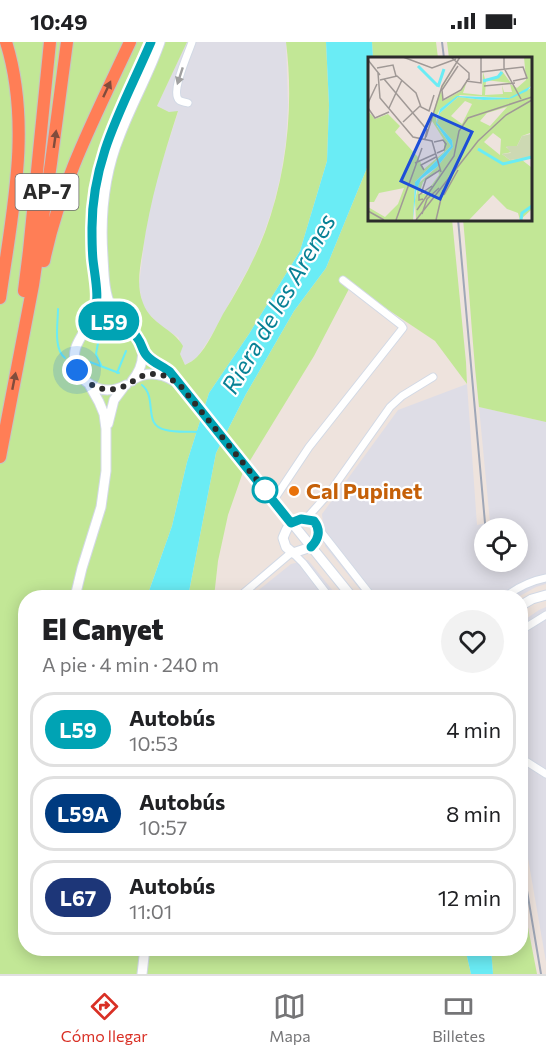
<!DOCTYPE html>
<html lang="es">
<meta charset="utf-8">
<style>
:root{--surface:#fff;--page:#f2f2f2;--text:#202124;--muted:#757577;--line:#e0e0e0;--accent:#d93025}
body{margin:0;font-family:Commissioner,sans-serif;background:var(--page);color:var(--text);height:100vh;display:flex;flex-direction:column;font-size:22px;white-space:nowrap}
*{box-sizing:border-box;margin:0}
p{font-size:20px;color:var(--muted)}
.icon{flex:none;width:33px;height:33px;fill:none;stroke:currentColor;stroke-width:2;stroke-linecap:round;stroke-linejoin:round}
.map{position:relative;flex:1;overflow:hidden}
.panel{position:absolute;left:18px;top:548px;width:510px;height:366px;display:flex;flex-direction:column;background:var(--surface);border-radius:24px;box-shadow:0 3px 15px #0003}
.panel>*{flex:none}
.badge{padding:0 12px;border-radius:20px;font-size:21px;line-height:39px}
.tools{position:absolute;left:474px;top:476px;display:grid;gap:12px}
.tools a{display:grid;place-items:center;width:54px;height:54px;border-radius:50%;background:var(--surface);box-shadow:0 3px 15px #0003;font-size:30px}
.you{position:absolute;width:30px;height:30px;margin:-15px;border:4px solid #fff;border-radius:50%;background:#1a73e8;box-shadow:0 0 0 9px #1a73e833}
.map>.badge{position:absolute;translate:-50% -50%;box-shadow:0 0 0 3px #fff}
.round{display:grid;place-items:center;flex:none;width:63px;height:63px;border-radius:32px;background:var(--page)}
.overview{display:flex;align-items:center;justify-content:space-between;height:102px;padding:0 24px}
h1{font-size:28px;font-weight:800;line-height:45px}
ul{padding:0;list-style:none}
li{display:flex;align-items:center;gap:18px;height:75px;margin:0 12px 9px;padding:0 12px;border:3px solid var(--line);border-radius:24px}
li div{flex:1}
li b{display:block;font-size:22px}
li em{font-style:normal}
li .badge{min-width:66px;font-weight:700;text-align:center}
.status{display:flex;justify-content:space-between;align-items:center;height:42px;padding:0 30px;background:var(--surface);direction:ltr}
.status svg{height:16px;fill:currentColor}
.dock{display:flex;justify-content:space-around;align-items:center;height:84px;border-top:2px solid var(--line);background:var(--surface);font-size:16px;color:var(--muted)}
.dock a{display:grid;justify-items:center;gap:3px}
.dock .on{color:var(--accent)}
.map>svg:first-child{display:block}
</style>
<div class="status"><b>10:49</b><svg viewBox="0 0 49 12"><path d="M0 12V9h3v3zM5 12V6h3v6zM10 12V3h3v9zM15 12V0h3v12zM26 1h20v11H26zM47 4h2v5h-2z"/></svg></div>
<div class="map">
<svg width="546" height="932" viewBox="0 0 546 932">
<rect width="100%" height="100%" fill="#eee3dd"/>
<path fill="#dedde6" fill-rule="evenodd" d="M187,0H286L288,63L286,99L281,132L273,165L264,191L253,218L213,291L197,316L185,323L180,312L179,296L160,283L146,269L142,260L139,243L147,176L154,145L178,70H169L157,64Z
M467,342L477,483L490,480L479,365L546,380V542L536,545L518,555H366L325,504L322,472L398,368ZM484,486H518V519H484Z
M308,518L338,555H250L291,522Z
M546,565V920L521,776L520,581L539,568Z"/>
<path fill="#c2e796" d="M0,0H187L157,64L169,70L178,69C163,115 150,159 143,207C140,225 136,244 143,261C151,283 173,286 183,304L180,312L185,323C189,321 194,318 197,315C207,305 216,285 223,272C239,246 254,219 265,190C287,131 294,63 286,0H326L329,63L327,119L300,209L249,292L209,351L187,420L172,484L149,549L147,555H26V906H465L471,932H0Z
M372,0H436L438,16H373Z
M447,0H546V380L479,365C472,303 469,240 463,177H530V16H449Z
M369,121V177H452L466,320L467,342L435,299L351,243L314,314L243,430L228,473L218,519L214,555H188L216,411L246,352L294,269L326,226Z
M521,849L537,932H493L491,906H520Z"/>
<path fill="#6aecf5" d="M326,0H372L373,16H369V121L326,226L294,269L246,352L216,411L188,555H147L149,549L172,484L187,420L209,351L249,292L300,209L327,119L329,63Z
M465,906H491L493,932H471Z"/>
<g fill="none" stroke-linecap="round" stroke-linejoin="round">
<path stroke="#6aecf5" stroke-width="2" d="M58,267C58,281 53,307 65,316
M98,301L96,312L101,323
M90,320L119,331
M117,331L126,309
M142,343C158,356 142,384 166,388C177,391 189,389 199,390"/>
<defs>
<path id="street" d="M188,61C185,60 181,60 179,58C170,50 189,10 192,0
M273,459L309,405L403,286L401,283L343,238
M305,478L330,450L390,365L402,354L433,335
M318,486L372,555
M293,511L303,521L329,555
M239,555L292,510
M505,555C518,545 530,539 546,536
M520,589L546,573
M520,713L524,718L546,732"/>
<path id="secondary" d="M87,287C100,278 111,277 125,284
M143,308C151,319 164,324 173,334L352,555
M134,337C148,329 161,331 174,339
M132,339C145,323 147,304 132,289C125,281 115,275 111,265C104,250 104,232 103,215C100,173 104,132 120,93C132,61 149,32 160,0
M126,343C115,349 102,350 91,343C84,339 79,333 77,326C66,301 93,287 96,264C98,249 95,233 93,218C92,201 92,184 93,168C98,105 127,56 151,0
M108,382L114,358L123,346
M301,477L314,479C321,488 319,497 311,505L293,511L286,505L283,496C287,486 289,479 301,477Z
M75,555L82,526L101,465L106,429V387L104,372L99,360L89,342
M520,564L532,557L546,553
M142,932L145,906"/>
<path id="highway" d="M44,219C60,141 97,71 130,0
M24,249L29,209L50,0
M0,256C12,172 32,83 6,0
M0,415L33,243L51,121L67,0"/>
</defs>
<use href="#street" stroke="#d2d9e5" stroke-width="9"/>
<use href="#secondary" stroke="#d2d9e5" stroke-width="11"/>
<use href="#highway" stroke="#c4c4c4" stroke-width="14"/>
<use href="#street" stroke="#fff" stroke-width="7"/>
<use href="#secondary" stroke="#fff" stroke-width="9"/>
<use href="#highway" stroke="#ff7e56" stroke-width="12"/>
<path stroke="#9fa7b7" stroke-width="2" d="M442,0L444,16
M458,177L485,481
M520,807L541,932"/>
</g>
<defs><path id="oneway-solid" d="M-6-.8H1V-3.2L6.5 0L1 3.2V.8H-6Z" transform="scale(1.5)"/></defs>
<use fill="#a0a0a0" href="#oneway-solid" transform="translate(180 34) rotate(108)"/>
<g fill="#804c3c">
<use href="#oneway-solid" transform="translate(107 47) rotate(-65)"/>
<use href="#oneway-solid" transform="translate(55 97) rotate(-82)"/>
<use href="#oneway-solid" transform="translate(14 339) rotate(-79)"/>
</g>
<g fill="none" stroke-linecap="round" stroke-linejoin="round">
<defs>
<path id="line" d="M151,0C124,63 92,115 92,186C92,197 92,208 93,218C95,236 100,256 94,273C92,279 88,284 85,289C103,276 126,275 138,297C142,302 142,309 147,314C153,321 163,324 170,330L291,481L301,477L314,479C321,488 319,497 311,505"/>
</defs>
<use href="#line" stroke="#fff" stroke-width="14"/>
<use href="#line" stroke="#00a3b4" stroke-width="9"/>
<path stroke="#2b2b2b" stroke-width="6" stroke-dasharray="0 10.8" d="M77,328C86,344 105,352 122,345C133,341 140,332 152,332C163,331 170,337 179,342L265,448"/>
</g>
<circle fill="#fff" stroke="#00a3b4" stroke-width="3" cx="265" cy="448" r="12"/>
<circle fill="#e8710a" stroke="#fff" stroke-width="2" cx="294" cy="449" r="6"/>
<g text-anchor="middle" stroke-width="4.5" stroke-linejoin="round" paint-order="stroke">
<rect fill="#fff" stroke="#6b6b6b" stroke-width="1.5" x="15.5" y="132" width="63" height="36" rx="4.5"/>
<g font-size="21" font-weight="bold" fill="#2b2b2b">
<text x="47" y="157">AP-7</text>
</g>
<g font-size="22" font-weight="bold" fill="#c56008" stroke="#fff" text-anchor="start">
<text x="306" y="457">Cal Pupinet</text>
</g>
<g font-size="24" font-style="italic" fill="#078195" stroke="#fff">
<text transform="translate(279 262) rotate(-60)" y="8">Riera de les Arenes</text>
</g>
</g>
<g transform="translate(368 15)">
<rect width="164" height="164" fill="#eee3dd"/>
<path d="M92,0L73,33L75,44L93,34L99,24L95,36L114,38L115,15L117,22L130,20L134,14L143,26L118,23L117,38L135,37L134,28L136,35H144L142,27L149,31L158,23L156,0H163V29L149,38L163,31V81L162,76L154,79L149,89L138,90L144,95L134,97L142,103L163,100L154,103L163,110V153L152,163L150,156L139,152L125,138L101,163H48L47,143L51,126L69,110L85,90L84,83L69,66L72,56L90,40L116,43L140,41L92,38L72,52L68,60L69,69L83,89L47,125L45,163H0V150L17,160L30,147L36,131L11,136L6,145H0V54L7,62L20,57L32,69L27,75L50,100L56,112L76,95V83L64,64L68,46L73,31ZM97,44L104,47L94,67L83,59ZM139,50L122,69L112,64L119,56ZM125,76L133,82L132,98L116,85ZM70,113L71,118L57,137H51L55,125Z" fill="#c2e796" fill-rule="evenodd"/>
<path d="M163,77V100L142,103L134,97L143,96L138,89H149L154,79Z" fill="#cdd9b3"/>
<path d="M163,29L159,34L144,41L140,42L116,43L90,40L72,56L69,66L84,83L85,90L69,110L53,122L48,135L45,163L47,125L83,89L68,67L72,52L89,39L141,41Z" fill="#6aecf5"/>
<path fill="none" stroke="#6aecf5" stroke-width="3" d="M50,9L70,29M115,24L130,20L134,15M70,30L76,12M110,92L135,107L164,100M153,163L154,156L164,149"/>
<path fill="none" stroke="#a09996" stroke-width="1.5" d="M35,0L64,11L88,2M83,0L101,16V23M136,0V11L153,42M0,3L12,18M90,9L74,33L75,43L93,33L101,21M9,11L25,8L28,19M113,15L155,10L159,21L145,24M10,16L12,41L45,80L64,84L73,115M16,22L55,68L59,73L57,82M12,23L29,19L48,36L53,50L61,54L66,38M98,24L113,26V0M116,29L147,26M0,46L9,27M0,51L7,61L21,55M21,51L34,23M35,65L52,49M58,80L74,29L92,0M66,85L75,83L78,87L76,93L69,96M47,106L67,97M56,113L53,108L68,100M53,137L58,122L72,113M76,138L90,113M55,142L51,143V138L64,129M49,153L86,99L91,74L100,61L164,40M0,154L16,163M54,157L59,142L71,131M28,163L54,91M48,163L110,84L138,58L164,43M68,163L75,133"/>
<path fill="#1d4ed8" fill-opacity="0.15" stroke="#1d4ed8" stroke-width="3" d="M64,57L104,75L72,142L33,124Z"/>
<rect width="164" height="164" fill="none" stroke="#2b2b2b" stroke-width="3"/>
</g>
</svg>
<div class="tools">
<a><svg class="icon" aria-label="locate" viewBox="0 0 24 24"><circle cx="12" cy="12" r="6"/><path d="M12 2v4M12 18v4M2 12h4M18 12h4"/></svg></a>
</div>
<div class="you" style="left:77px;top:328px"></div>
<b class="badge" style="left:109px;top:279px;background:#00a3b4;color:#fff">L59</b>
<section class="panel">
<div class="overview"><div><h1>El Canyet</h1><p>A pie · 4 min · 240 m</p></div><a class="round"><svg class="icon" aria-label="heart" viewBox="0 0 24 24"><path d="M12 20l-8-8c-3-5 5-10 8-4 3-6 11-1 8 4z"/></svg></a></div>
<ul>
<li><span class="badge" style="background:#00a3b4;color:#fff">L59</span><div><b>Autobús</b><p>10:53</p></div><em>4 min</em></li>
<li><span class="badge" style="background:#003b80;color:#fff">L59A</span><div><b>Autobús</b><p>10:57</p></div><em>8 min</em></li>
<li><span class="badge" style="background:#1d3678;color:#fff">L67</span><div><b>Autobús</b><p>11:01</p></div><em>12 min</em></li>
</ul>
</section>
</div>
<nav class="dock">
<a class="on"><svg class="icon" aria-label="directions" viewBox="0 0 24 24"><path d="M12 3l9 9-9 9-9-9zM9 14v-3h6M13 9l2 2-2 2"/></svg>Cómo llegar</a>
<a><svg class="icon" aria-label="map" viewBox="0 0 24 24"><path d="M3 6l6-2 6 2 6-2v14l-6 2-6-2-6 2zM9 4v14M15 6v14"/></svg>Mapa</a>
<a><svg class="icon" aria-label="tickets" viewBox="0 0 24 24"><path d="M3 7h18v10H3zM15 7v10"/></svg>Billetes</a>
</nav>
